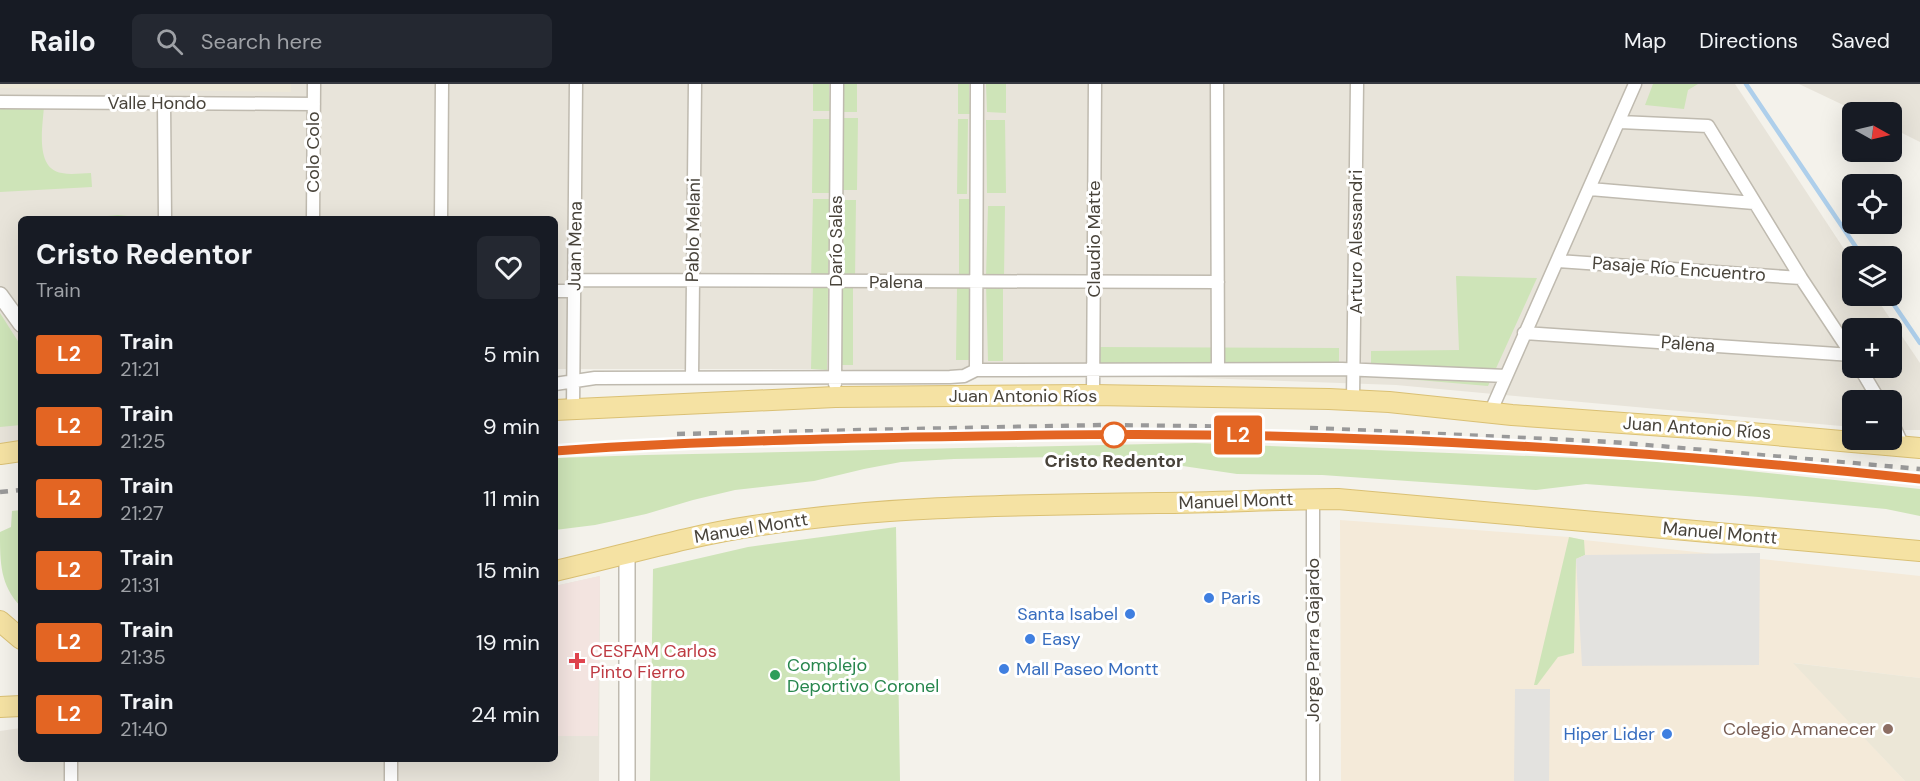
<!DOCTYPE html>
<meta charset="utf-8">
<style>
:root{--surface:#171b24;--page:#242831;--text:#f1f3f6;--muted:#9ea1a6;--line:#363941}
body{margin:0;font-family:"DM Sans",sans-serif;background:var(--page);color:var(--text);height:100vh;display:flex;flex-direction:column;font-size:22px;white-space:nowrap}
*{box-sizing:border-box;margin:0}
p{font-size:20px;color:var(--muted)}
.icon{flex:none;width:33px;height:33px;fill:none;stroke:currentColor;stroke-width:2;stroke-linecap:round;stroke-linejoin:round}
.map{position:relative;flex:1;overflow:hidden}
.side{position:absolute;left:18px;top:132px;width:540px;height:546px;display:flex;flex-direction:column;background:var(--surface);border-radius:9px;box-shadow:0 6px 24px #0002}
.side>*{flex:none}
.badge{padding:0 12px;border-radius:4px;font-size:21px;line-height:39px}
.needle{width:39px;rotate:98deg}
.fabs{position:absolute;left:1842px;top:18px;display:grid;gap:12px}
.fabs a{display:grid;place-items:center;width:60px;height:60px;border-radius:9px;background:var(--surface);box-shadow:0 6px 24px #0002;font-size:30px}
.map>.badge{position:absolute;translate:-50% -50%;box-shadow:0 0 0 3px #fff}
.round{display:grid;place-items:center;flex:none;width:63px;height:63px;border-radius:9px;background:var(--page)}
.summary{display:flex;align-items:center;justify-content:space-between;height:102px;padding:0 18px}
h1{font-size:28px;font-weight:700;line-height:45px}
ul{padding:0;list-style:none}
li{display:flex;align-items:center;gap:18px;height:72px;padding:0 18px}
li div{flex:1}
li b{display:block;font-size:22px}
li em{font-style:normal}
li .badge{min-width:66px;font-weight:700;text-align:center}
header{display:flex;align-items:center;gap:36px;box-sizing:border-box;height:84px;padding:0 30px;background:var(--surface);border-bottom:2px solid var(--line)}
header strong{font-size:28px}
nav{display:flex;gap:33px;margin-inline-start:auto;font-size:21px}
.search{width:420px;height:54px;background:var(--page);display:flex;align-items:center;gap:15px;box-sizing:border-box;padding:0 21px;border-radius:9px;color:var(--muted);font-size:22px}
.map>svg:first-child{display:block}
</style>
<header>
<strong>Railo</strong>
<div class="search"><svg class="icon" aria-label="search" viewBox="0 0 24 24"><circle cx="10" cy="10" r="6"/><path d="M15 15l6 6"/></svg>Search here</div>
<nav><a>Map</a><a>Directions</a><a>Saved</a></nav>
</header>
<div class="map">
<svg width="1920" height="697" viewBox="0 0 1920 697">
<rect width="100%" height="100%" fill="#f4f2eb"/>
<path fill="#e8e4da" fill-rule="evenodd" d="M0,0H1735L1852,177V212H1875L1920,279V346H1892V316H1852V343L1396,301L1201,294L814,285H555V135H21V366L0,371ZM1852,244H1892V284H1852Z
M1799,0H1920V58L1892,44V28H1858Z
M600,492L599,697H0V647L21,644V675H555V502Z"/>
<path fill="#f4ead9" d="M1340,436L1569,453L1584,456L1920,492V594L1794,579L1905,697H1341Z"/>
<path fill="#ece7d7" d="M0,0H291V8L0,4Z
M1793,579L1920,594V697H1905Z"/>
<path fill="#f3e4e0" d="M600,492L598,652H555V502Z"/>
<path fill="#cee4b8" d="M813,0H829L830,27H813Z
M842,0H857V28H843Z
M958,0H969L970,30H958Z
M986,0H1006V29L987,28Z
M1653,0H1698L1688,6L1684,25L1645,21Z
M0,21L44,22C43,41 34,85 62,89C71,91 82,89 91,89L92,103L0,108Z
M843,34H858L857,106H842Z
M813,35H830L829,109H812Z
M958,35H968L967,110H957Z
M986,36H1005L1006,109H987Z
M813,115H830L828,196H811Z
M959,115H970L971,194H959Z
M841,116H856L855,196L839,195Z
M988,122H1005L1004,194L986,193Z
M118,131L157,135H96V133Z
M1456,192L1537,194L1488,302L1371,292V267L1459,266Z
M986,200L1003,201V277H988Z
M841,201H853V281H841Z
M813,202H828L827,286L811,285Z
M957,204H969V276H956Z
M0,229L21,262V341L0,343Z
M1098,263L1339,264V289L1096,286Z
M1195,359L1655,377L1920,405V432L1886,425L1759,413L1586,400L1536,406L1322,391L1237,390L1115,372L954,375L901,378L864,385L814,397L735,406L693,416L646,430L595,441L555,446V374L645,371Z
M21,426V523C0,501 0,479 0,448L11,443L12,427Z
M896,443L900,697H650L653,485L748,463Z
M1569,453L1584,456L1585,471L1576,475L1574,569L1558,573L1537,601H1534Z"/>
<path fill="#e3e2df" d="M1760,469L1759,581L1582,582L1576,475L1585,471Z
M1515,605H1550L1549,697H1514Z"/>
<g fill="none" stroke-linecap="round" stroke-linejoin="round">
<path stroke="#aecfeb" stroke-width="4.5" d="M1746,0L1862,172
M1888,212L1920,259"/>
<defs>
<path id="minor" d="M1217,0L1218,284
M0,18L314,20
M164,19L165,135
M1620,38L1708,42L1801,194L1852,271
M1590,105L1754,119
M313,135L314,0
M441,135L442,0
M1558,177L1801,194
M574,196L1218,198
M555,207H574
M1524,249L1852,271
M1860,284L1879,316
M976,286L977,0
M692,293L695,0
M555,300L595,294L950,293L964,292L976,286L1342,285L1506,292
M835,300L837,0
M1093,311L1095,0
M1353,315L1357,0
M573,325L576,0
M1490,329L1635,0
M1892,338L1903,362
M71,675V697
M391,697V675
M1313,697V415"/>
<path id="tertiary" d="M0,211L21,240
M627,697V470"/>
<path id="primary" d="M555,326L835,313L1093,311L1329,315L1389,318L1512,331L1706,345L1920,364
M0,370L21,367
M555,487C621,472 687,452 754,442C887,421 1022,421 1157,419C1217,419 1278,415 1338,415L1920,467
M0,537L21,555
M0,623L21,622"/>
</defs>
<use href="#minor" stroke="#bfbaaf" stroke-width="15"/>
<use href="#tertiary" stroke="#bfbaaf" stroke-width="18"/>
<use href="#primary" stroke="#dac074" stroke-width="22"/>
<use href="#minor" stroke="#fff" stroke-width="12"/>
<use href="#tertiary" stroke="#fff" stroke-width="15"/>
<use href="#primary" stroke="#f5e2a3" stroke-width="20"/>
<path stroke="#999" stroke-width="4.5" stroke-dasharray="8 8" stroke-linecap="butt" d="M1310,344L1612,358L1920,385
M677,350L1104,341L1256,343
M555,367C667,359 779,356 891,354C1017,351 1143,349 1269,352C1487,357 1703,373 1920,395
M0,408L21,406"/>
</g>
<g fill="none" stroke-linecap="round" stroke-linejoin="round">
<defs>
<path id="line" d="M555,367C674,358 793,356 912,353C1031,351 1150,349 1269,352C1487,357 1704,372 1920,395"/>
</defs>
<use href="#line" stroke="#fff" stroke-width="14"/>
<use href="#line" stroke="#e36523" stroke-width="9"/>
</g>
<circle fill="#fff" stroke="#e36523" stroke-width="3" cx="1114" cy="351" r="12"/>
<g fill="#3f7fe0" stroke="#fff" stroke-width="2">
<circle cx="1209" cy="514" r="6"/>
<circle cx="1130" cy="530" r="6"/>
<circle cx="1030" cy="555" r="6"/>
<circle cx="1004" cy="585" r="6"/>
<circle cx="1667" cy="650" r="6"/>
</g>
<path fill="#e0444e" stroke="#fff" stroke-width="2" d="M574 568h6v6h6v6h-6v6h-6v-6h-6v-6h6z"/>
<circle fill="#2e9e5b" stroke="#fff" stroke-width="2" cx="775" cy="591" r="6"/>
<circle fill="#8d6e63" stroke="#fff" stroke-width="2" cx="1888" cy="645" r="6"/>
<g text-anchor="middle" stroke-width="6" stroke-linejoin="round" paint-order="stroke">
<g font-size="18" fill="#48433a" stroke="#fff">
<text x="157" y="25">Valle Hondo</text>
<text transform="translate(313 68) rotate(-90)" y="6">Colo Colo</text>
<text transform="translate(693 146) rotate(-89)" y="6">Pablo Melani</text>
<text transform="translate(1094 155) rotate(-90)" y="6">Claudio Matte</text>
<text transform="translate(836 157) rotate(-90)" y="6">Darío Salas</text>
<text transform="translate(1356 158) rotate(-90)" y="6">Arturo Alessandri</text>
<text transform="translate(575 162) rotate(-89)" y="6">Juan Mena</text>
<text transform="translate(1679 185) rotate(4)" y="6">Pasaje Río Encuentro</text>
<text x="896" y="204">Palena</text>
<text transform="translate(1688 260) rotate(4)" y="6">Palena</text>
<text x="1023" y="318">Juan Antonio Ríos</text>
<text transform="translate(1697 344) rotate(4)" y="6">Juan Antonio Ríos</text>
<text transform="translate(1236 417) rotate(-2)" y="6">Manuel Montt</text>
<text transform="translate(751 444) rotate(-9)" y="6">Manuel Montt</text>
<text transform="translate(1720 449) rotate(5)" y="6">Manuel Montt</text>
<text transform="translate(1313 556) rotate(-90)" y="6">Jorge Parra Gajardo</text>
</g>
<g font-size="18" font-weight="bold" fill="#48433a" stroke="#fff">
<text x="1114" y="383">Cristo Redentor</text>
</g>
<g font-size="18" fill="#366cbe" stroke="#fff" text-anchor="start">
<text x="1221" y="520">Paris</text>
<text x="1118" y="536" text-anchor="end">Santa Isabel</text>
<text x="1042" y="561">Easy</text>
<text x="1016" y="591">Mall Paseo Montt</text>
<text x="1655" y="656" text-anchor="end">Hiper Lider</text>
</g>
<g font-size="18" fill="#be3a42" stroke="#fff" text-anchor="start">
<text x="590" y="573">CESFAM Carlos<tspan x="590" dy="21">Pinto Fierro</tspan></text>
</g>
<g font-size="18" fill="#27864d" stroke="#fff" text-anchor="start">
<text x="787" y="587">Complejo<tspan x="787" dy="21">Deportivo Coronel</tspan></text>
</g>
<g font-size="18" fill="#785e54" stroke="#fff" text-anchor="end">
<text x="1876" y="651">Colegio Amanecer</text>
</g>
</g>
</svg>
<div class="fabs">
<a><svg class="needle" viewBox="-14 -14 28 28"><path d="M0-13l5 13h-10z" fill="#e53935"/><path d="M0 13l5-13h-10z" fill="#9ea1a6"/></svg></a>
<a><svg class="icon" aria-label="locate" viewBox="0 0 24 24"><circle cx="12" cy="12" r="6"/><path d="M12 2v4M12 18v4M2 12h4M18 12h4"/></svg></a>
<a><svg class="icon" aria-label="layers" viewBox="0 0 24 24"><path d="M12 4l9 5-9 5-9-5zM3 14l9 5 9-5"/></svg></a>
<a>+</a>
<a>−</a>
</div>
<b class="badge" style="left:1238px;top:351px;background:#e36523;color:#fff">L2</b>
<section class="side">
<div class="summary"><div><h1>Cristo Redentor</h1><p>Train</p></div><a class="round"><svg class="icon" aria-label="heart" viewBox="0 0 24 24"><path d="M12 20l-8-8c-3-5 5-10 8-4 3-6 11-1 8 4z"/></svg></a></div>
<ul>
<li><span class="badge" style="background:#e36523;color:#fff">L2</span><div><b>Train</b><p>21:21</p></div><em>5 min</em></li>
<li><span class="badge" style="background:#e36523;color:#fff">L2</span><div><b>Train</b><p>21:25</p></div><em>9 min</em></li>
<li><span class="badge" style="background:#e36523;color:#fff">L2</span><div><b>Train</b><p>21:27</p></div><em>11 min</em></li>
<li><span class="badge" style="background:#e36523;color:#fff">L2</span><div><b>Train</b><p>21:31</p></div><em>15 min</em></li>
<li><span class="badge" style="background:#e36523;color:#fff">L2</span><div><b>Train</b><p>21:35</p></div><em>19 min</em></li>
<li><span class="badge" style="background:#e36523;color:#fff">L2</span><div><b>Train</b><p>21:40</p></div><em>24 min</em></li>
</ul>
</section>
</div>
